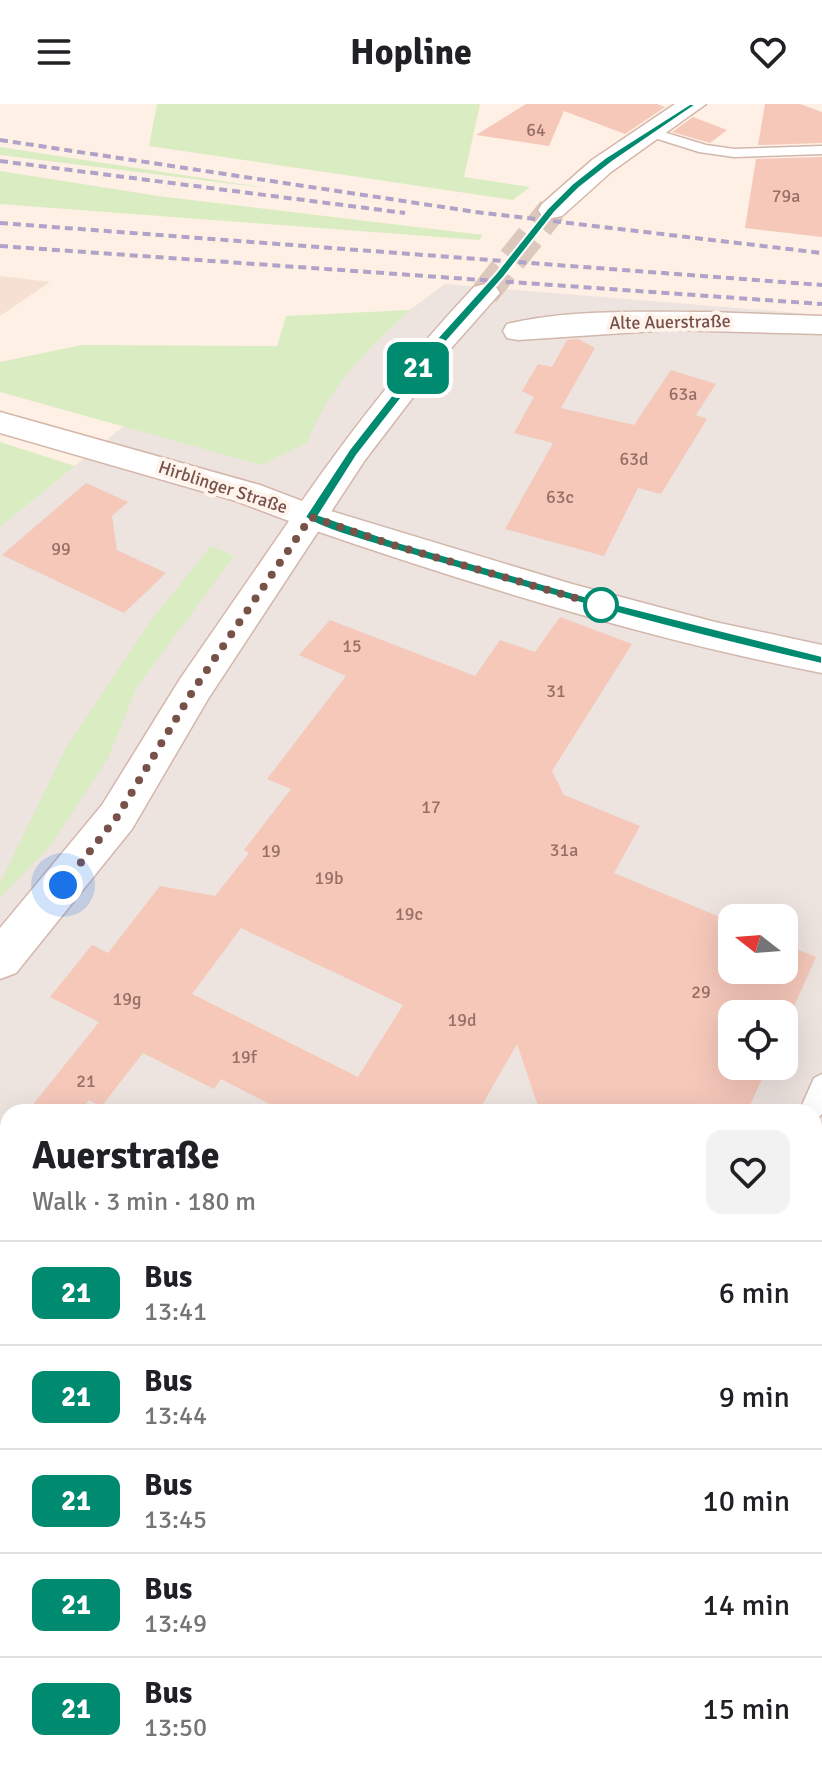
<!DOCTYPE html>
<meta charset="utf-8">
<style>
:root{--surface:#fff;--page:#f2f2f2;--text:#202124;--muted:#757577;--line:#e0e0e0}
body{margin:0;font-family:Signika,sans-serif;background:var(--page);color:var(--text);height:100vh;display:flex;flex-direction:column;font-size:30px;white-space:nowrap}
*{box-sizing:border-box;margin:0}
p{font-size:26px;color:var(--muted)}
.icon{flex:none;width:44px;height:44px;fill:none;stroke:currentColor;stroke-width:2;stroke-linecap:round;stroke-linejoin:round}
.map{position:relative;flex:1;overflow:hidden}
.details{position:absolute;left:0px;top:1000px;width:822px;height:672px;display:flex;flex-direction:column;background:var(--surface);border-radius:24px 24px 0 0;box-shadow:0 8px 32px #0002}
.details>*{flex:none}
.badge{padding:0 16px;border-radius:12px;font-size:28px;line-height:52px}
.needle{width:52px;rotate:287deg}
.tools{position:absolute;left:718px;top:800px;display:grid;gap:16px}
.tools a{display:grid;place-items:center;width:80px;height:80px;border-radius:16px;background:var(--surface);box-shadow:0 8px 32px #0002;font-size:40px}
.you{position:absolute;width:40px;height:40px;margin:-20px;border:6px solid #fff;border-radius:50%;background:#1a73e8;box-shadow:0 0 0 12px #1a73e833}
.map>.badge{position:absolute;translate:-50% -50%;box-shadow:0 0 0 4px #fff}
.round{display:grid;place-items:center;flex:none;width:84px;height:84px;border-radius:16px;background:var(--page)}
.overview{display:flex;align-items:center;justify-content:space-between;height:136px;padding:0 32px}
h1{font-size:38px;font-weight:700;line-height:60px}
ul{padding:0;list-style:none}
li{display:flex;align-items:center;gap:24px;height:104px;padding:0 32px;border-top:2px solid var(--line)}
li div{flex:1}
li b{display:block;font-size:30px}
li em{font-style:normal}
li .badge{min-width:88px;font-weight:700;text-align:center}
header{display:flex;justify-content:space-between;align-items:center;height:104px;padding:0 32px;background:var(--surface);font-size:36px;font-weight:700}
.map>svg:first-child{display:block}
</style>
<header><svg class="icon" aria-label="menu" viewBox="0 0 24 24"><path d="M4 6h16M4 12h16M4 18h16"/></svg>Hopline<svg class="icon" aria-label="heart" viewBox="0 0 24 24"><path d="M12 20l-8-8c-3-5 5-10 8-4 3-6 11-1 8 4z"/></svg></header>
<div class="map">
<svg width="822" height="1672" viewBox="0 0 822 1672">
<rect width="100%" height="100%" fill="#fef0e4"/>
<path fill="#f6e0d2" d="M0,172L50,178L0,212Z"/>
<path fill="#ede3df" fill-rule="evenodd" d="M445,180L822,211V1672H0V423L125,321L261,361L307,339L318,310L353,259L410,206ZM732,814H784V866H732ZM732,910H784V962H732ZM8,1008H814V1664H8Z"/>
<path fill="#daecc2" d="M157,0H480L464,73L530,83L513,96L149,42Z
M0,43L267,84L0,51Z
M0,67L158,92L483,131L479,136L0,100Z
M410,206C364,249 331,279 307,339L261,361L0,288V258L82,241L277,242L286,212Z
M0,338L75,362L0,423Z
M211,442L234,452L137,583L108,654L51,741L0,794V779L67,642L152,515Z"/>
<path fill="#f5c8ba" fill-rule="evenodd" d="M526,0H657L665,3L625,30L564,7L549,42L476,31Z
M765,0H800L822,8V39L758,41Z
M693,13L727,26L710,39L672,28Z
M822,53V133L745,124L756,55Z
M578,235L595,244L561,304L634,321L671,266L716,280L696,311L707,315L661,390L638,384L604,452L505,425L553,339L514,329L534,293L522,287L538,260L552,263L567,236Z
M86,379L128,398L112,412L117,446L166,469L124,509L2,451Z
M560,513L632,540L552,667L564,691L640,722L614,769L732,818V866H784V840L816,853L784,925V910H732V962H768L747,1008H540L517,940L478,1008H285L221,975L214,985L143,949L101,1003L89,996L80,1008H27L99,918L50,893L92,841L108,849L160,782L215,792L249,749L244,746L291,685L267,675L346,572L299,551L330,516L475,572L500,536L535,548ZM241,824L403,901L358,973L192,890Z"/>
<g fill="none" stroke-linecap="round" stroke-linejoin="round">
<path stroke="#dcc8bd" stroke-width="29" stroke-dasharray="29 14" stroke-linecap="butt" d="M485,189L552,106"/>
<defs>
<path id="lane" d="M650,24L706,41L734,45L822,42V50L734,53L699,48L645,31L643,28Z
M822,970V1010L814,1018V1008H799L814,974Z
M619,1664H649L647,1672H615Z"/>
<path id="street" d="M708,208L822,212V230L670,226L518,236L507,234L503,227L507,220C568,205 644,208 708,208Z
M311,401L572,480L715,518L822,541V569C647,535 467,479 299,421L294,413L299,405Z"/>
<path id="secondary" d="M675,0H706L611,68L562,112L552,114L542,112L538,106L542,100L592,56Z
M485,180L496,183L500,189L446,250L365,356L208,595L132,725L16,869L0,875V824L102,701L180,575L289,417L236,397L0,329V308L260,381L302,397C355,321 411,250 474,183Z"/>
</defs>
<use href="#lane" stroke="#d2b7ac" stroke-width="3"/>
<use href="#street" stroke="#d2b7ac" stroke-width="3"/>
<use href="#secondary" stroke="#d5b6aa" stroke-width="3"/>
<use href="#lane" fill="#fff" fill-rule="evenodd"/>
<use href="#street" fill="#fff" fill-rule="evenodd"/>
<use href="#secondary" fill="#fff" fill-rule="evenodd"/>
<path stroke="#b0a2c8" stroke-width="4" stroke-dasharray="8 5" stroke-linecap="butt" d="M0,36L476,108L822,149
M0,57L405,109
M0,119L822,181
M0,142L822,200"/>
</g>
<path fill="#008b70" stroke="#fff" stroke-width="2" d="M690,0H697L612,58L579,84L555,108L503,174L439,246L357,351L319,411L394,437L584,492L822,552V560C688,530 557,493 426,455C401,447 321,427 305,413L349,346L431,241L496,169L548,104L572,80L605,54Z"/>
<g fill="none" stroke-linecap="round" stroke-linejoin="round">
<path stroke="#785148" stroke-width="8" stroke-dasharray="0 14.4" d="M63,781L117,713L194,585L311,413L390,440L610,504L601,501"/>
</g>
<circle fill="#fff" stroke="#008b70" stroke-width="4" cx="601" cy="501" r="16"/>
<g text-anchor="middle" stroke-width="8" stroke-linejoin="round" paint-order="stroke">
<g font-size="18" fill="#976f64">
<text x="536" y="32">64</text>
<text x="786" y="98">79a</text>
<text x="683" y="296">63a</text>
<text x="634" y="361">63d</text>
<text x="560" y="399">63c</text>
<text x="61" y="451">99</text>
<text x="352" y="548">15</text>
<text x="556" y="593">31</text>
<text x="431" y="709">17</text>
<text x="564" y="752">31a</text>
<text x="271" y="753">19</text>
<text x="329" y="780">19b</text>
<text x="409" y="816">19c</text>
<text x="701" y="894">29</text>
<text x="127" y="901">19g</text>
<text x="462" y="922">19d</text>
<text x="244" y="959">19f</text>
<text x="86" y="983">21</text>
</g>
<g font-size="18" fill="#785148" stroke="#fff4ec">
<text transform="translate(670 218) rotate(-1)" y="6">Alte Auerstraße</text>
<text transform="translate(223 383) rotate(18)" y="6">Hirblinger Straße</text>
</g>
</g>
</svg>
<div class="tools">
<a><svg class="needle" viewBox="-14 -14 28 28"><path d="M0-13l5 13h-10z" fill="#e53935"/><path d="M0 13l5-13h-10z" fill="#757577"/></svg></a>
<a><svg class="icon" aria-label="locate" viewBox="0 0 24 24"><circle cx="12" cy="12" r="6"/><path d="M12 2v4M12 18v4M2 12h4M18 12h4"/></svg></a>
</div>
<div class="you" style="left:63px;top:781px"></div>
<b class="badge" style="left:418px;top:264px;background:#008b70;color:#fff">21</b>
<section class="details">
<div class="overview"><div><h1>Auerstraße</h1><p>Walk · 3 min · 180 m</p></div><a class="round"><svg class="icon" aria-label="heart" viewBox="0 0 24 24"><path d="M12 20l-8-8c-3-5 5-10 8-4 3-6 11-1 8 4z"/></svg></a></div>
<ul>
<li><span class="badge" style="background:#008b70;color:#fff">21</span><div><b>Bus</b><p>13:41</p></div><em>6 min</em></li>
<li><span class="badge" style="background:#008b70;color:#fff">21</span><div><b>Bus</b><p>13:44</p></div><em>9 min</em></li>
<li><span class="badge" style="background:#008b70;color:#fff">21</span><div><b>Bus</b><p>13:45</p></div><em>10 min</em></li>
<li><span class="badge" style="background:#008b70;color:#fff">21</span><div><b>Bus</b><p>13:49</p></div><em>14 min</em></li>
<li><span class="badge" style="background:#008b70;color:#fff">21</span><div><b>Bus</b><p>13:50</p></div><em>15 min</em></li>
</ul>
</section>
</div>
